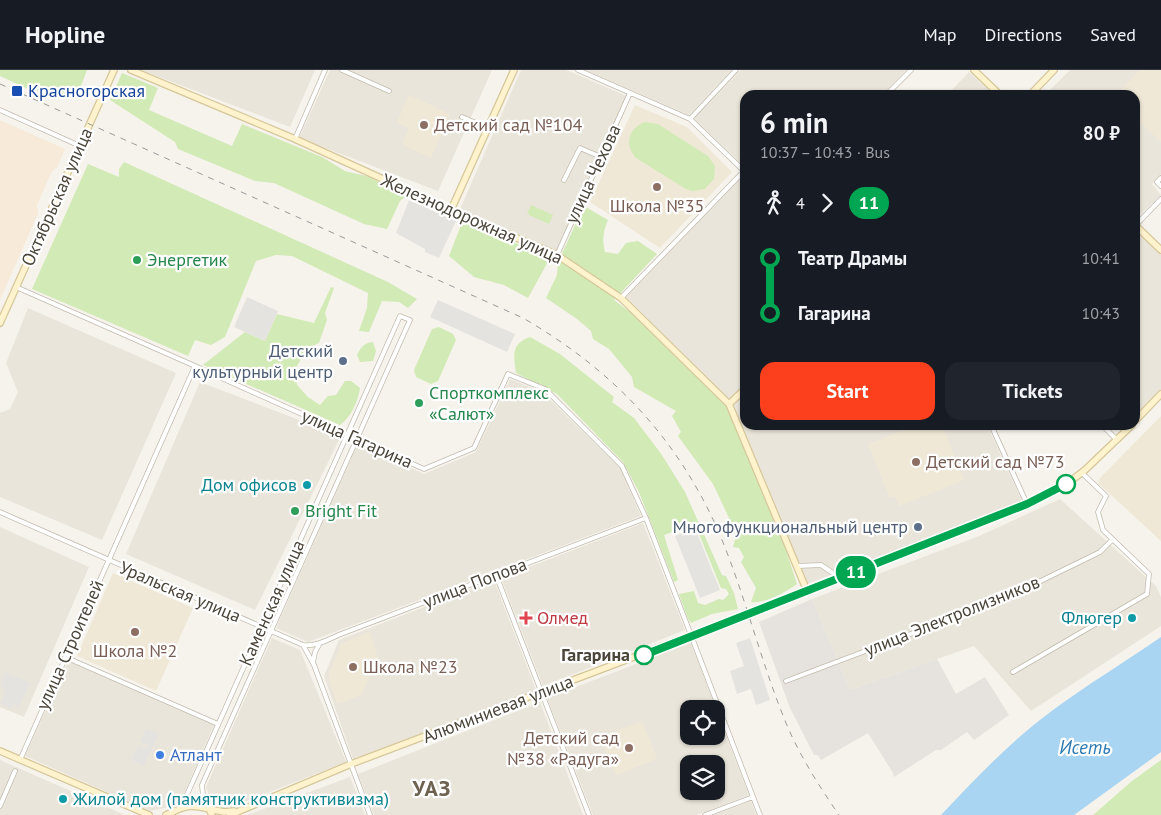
<!DOCTYPE html>
<meta charset="utf-8">
<style>
:root{--surface:#171b24;--page:#20242c;--text:#f1f3f6;--muted:#9ea1a6;--line:#363941;--accent:#fc3f1d}
body{margin:0;font-family:"PT Sans",sans-serif;background:var(--page);color:var(--text);height:100vh;display:flex;flex-direction:column;font-size:19px;white-space:nowrap}
*{box-sizing:border-box;margin:0}
p{font-size:16px;color:var(--muted)}
.icon{flex:none;width:28px;height:28px;fill:none;stroke:currentColor;stroke-width:2;stroke-linecap:round;stroke-linejoin:round}
.map{position:relative;flex:1;overflow:hidden}
.sheet{position:absolute;left:740px;top:20px;width:400px;height:340px;display:flex;flex-direction:column;background:var(--surface);border-radius:15px;box-shadow:0 1px 4px #0004}
.sheet>*{flex:none}
.badge{padding:0 10px;border-radius:16px;font-size:18px;line-height:32px}
.fabs{position:absolute;left:680px;top:630px;display:grid;gap:10px}
.fabs a{display:grid;place-items:center;width:45px;height:45px;border-radius:10px;background:var(--surface);box-shadow:0 1px 4px #0004;font-size:25px}
.map>.badge{position:absolute;translate:-50% -50%;box-shadow:0 0 0 2px #fff}
.legs{display:flex;align-items:center;gap:8px;height:55px;padding:0 20px;font-size:16px}
.legs p{margin-inline-start:auto}
.overview{display:flex;align-items:center;justify-content:space-between;height:85px;padding:0 20px}
h1{font-size:28px;font-weight:700;line-height:38px}
.primary-button{display:flex;gap:10px;margin-top:auto;padding:10px 20px}
.primary-button a{flex:1;height:58px;border-radius:15px;background:var(--accent);color:#fff;font-size:20px;font-weight:700;line-height:58px;text-align:center}
.primary-button a+a{background:var(--page);color:var(--text)}
ul{padding:0 20px;list-style:none}
li{display:flex;align-items:center;gap:18px;height:55px;font-size:19px}
li i{display:grid;place-items:center;width:8px;height:100%;margin:0 6px;background:currentColor}
li i::after{content:'';width:12px;height:12px;margin:-6px;border:4px solid;border-radius:50%;background:var(--surface)}
li p{margin-inline-start:auto}
li:first-child i{background:linear-gradient(#0000 50%,currentColor 0)}
li:last-child i{background:linear-gradient(currentColor 50%,#0000 0)}
header{display:flex;align-items:center;gap:30px;box-sizing:border-box;height:70px;padding:0 25px;background:var(--surface);border-bottom:1px solid var(--line)}
header strong{font-size:24px}
nav{display:flex;gap:28px;margin-inline-start:auto;font-size:18px}
.map>svg:first-child{display:block}
</style>
<header>
<strong>Hopline</strong>
<nav><a>Map</a><a>Directions</a><a>Saved</a></nav>
</header>
<div class="map">
<svg width="1161" height="745" viewBox="0 0 1161 745">
<rect width="100%" height="100%" fill="#f6f3ec"/>
<path fill="#eae5da" fill-rule="evenodd" d="M141,0H315L290,57Z
M330,0H492L438,121L299,68Z
M521,0H566L627,26L556,182L460,139Z
M585,0H732L689,45Z
M741,0H906L882,25H745V97L694,49Z
M1070,0H1161V104L1152,114L1161,125L1139,146L1135,142V25H1045Z
M969,2L994,25H947Z
M744,105L745,314L729,330L626,227Z
M1135,160L1161,185V319L1135,347Z
M28,238L176,303L102,470L0,427V343L10,339L18,322L6,293Z
M510,309L542,322L620,398L641,446L308,572L276,558L358,373L424,404L476,382Z
M200,312L341,366L255,540L126,484Z
M745,323V355H987L1023,433L807,514L733,335Z
M1060,429L1156,516L1161,527V556L1031,641L974,576L850,620L812,529L979,466Z
M643,453L685,560L543,616L501,508Z
M0,457L89,497L24,647L0,637Z
M494,510L536,620L353,689L324,606L339,570Z
M272,568L300,580L346,692L227,739L212,735L206,717Z
M691,573L716,639H689V666H716V640L749,725L697,745H593L547,628ZM689,694H716V721H689Z
M68,591L214,655L179,735L150,741L25,686Z
M540,632L583,745H374L358,704Z
M0,690L125,745H0Z
M350,707L365,745H247Z
M751,731L756,745H714Z"/>
<path fill="#f7ead8" d="M0,50L65,79L57,98L54,99L51,103L37,135L38,143L0,230Z"/>
<path fill="#e6e2dd" d="M812,529L850,620L937,589L956,624L985,607L1009,645L974,670L967,662L941,680H936L894,707L893,703L868,663L821,690L818,685H814L790,638L759,552Z"/>
<path fill="#efe8d6" d="M1140,0H1161V72L1135,47V25H1116Z
M409,25L450,44L431,88L405,76L403,72L409,58L397,52Z
M635,35L687,57L732,102L660,178L590,132Z
M1161,346V471L1098,413L1100,408Z
M917,355H942L964,410L899,436L895,426L890,428L868,374Z
M113,503L193,538L156,621L77,586Z
M370,562L378,588L361,625L337,634L328,607L342,573Z
M642,651L657,689L616,705L601,667Z"/>
<path fill="#d2eab5" d="M0,0H87L76,29L26,18L0,6Z
M122,3L158,18L149,40L232,76L242,54L322,87L345,101L366,106L408,125L400,131L387,159L364,154L274,113L255,111L178,79L175,72L110,30Z
M645,52L658,54L708,86L715,96L714,109L705,119L692,121L686,119L636,88C624,75 628,58 645,52Z
M124,92L388,212L417,229L408,238L399,232L382,231L369,262L359,261L367,238L368,223L292,186L276,185L256,191L225,267L211,275L195,270L188,286L32,219L88,94L119,107V99Z
M531,135L553,145L549,154L527,144Z
M584,136L608,150C603,161 602,170 605,182L618,184L626,173L638,171L657,184L614,230L634,245L727,337L781,465L797,514C785,522 766,534 751,532L756,518L741,492L744,487L739,478L733,477L736,466C730,461 727,457 729,448L713,414L678,366L681,362L672,346L676,341L634,317L632,307L609,279L593,269L591,261L577,249L546,228L557,205L558,192Z
M463,150L550,188L528,228L504,215L474,207L449,186Z
M331,217L334,218L325,243L327,250L319,273L308,278L295,299L297,315L308,327L320,335L328,326L336,325L345,311H351L360,318C358,332 351,347 340,355L203,295L245,262L265,271L277,244L314,253Z
M439,257L453,264L456,270L438,311L431,314L416,307L414,300L432,259Z
M530,267L560,284L614,327L612,332L634,348L662,385L685,422L722,505L726,506L734,523L738,539L712,544L691,553L688,549L679,524L694,521L698,533L705,535L719,529L723,530L729,524L726,519L721,518L695,454L664,465L678,510L674,512L639,422L623,392L557,324L516,303C514,286 510,274 530,267Z
M373,272L376,281L373,291L360,292L357,285C361,277 364,273 373,272Z
M1161,690V745H1093L1132,711Z"/>
<path fill="#e5e3e0" d="M409,130L456,151L439,188L425,182V179L396,163Z
M247,227L278,241L265,271L234,257Z
M438,230L515,264L507,282L430,247Z
M695,458L720,520L700,528L675,466Z
M750,568L770,630L756,635L751,619L737,624L730,601L744,596L736,573Z
M5,602L30,613L19,637L14,634L11,639L0,634L6,620L0,617Z
M146,658L159,664L144,696L131,690L138,676L147,679L149,675L140,671Z"/>
<path fill="#a9d4f2" d="M1161,567V682L1074,745H941C976,708 1012,670 1053,640C1088,614 1125,592 1161,567Z"/>
<g fill="none" stroke-linecap="round" stroke-linejoin="round">
<defs>
<path id="street" d="M342,0L389,21
M578,0L690,49L745,102
M886,25L911,0
M0,40L80,76
M462,47L488,58
M690,49L736,0
M295,69L325,0
M1161,108L1157,112L1161,116
M564,110L580,78L601,87
M1135,156L1161,129
M557,185L630,23
M16,217L195,296L424,399L474,378L508,304L545,319L622,396L646,448L760,745
M621,228L744,101
M991,355L1027,434
M1102,355L1117,370
M0,442L303,575L314,595L370,745
M797,496L821,495L840,508
M496,505L589,745
M303,575C316,577 329,569 341,564L646,448
M65,587L218,654
M313,592L315,582L320,573
M1013,602L1147,524L1149,504L1103,460L1098,442L1106,426L1082,403
M786,611L1006,528L1100,482L1112,470
M20,690L195,296
M0,736L15,701
M181,738L400,246L410,250L202,715L203,726L209,739
M705,745L753,727"/>
<path id="secondary" d="M131,0L295,69L451,140L557,185L621,228L729,334L807,521
M974,0L1000,25
M1030,25L1054,0
M451,140L514,0
M1135,155L1161,180
M0,253L114,0
M729,334L745,319
M1135,351L1161,324
M780,532L1027,434L1067,414L1085,400L1132,355
M0,681L149,745
M209,739L224,742L234,741
M166,745C183,737 190,733 209,739L212,745
M230,745L351,694L708,559"/>
</defs>
<use href="#street" stroke="#c2bbae" stroke-width="5.5"/>
<use href="#secondary" stroke="#d6c79b" stroke-width="8"/>
<use href="#street" stroke="#fff" stroke-width="4"/>
<use href="#secondary" stroke="#fff3cd" stroke-width="5.5"/>
<path stroke="#9a9a9a" stroke-width="1" stroke-dasharray="6 6" stroke-linecap="butt" d="M0,14L523,248C611,299 675,365 717,458C743,518 758,582 782,643C796,680 817,713 839,745"/>
<defs>
<path id="secondary-bridge" d="M708,559L780,532"/>
</defs>
<use href="#secondary-bridge" stroke="#d6c79b" stroke-width="8" stroke-linecap="butt"/>
<use href="#secondary-bridge" stroke="#fff3cd" stroke-width="5.5"/>
</g>
<g fill="none" stroke-linecap="round" stroke-linejoin="round">
<defs>
<path id="line-1" d="M644,585L1027,434L1066,414"/>
</defs>
<use href="#line-1" stroke="#fff" stroke-width="11"/>
<use href="#line-1" stroke="#00a651" stroke-width="8"/>
</g>
<rect fill="#1a4fb4" stroke="#fff" stroke-width="2" x="11" y="15" width="12" height="12" rx="2.5"/>
<g fill="#8d6e63" stroke="#fff" stroke-width="2">
<circle cx="424" cy="55" r="5"/>
<circle cx="657" cy="117" r="5"/>
<circle cx="916" cy="392" r="5"/>
<circle cx="135" cy="562" r="5"/>
<circle cx="353" cy="597" r="5"/>
<circle cx="629" cy="678" r="5"/>
</g>
<g fill="#2e9e5b" stroke="#fff" stroke-width="2">
<circle cx="137" cy="190" r="5"/>
<circle cx="419" cy="333" r="5"/>
<circle cx="295" cy="441" r="5"/>
</g>
<g fill="#5c6f8a" stroke="#fff" stroke-width="2">
<circle cx="343" cy="291" r="5"/>
<circle cx="918" cy="457" r="5"/>
</g>
<g fill="#fff" stroke="#00a651" stroke-width="2.5">
<circle cx="1066" cy="414" r="9"/>
<circle cx="644" cy="585" r="9"/>
</g>
<g fill="#0f9aa8" stroke="#fff" stroke-width="2">
<circle cx="307" cy="415" r="5"/>
<circle cx="1132" cy="548" r="5"/>
<circle cx="63" cy="729" r="5"/>
</g>
<path fill="#e0444e" stroke="#fff" stroke-width="2" d="M523.5 540.5h5v5h5v5h-5v5h-5v-5h-5v-5h5z"/>
<circle fill="#3f7fe0" stroke="#fff" stroke-width="2" cx="160" cy="685" r="5"/>
<g text-anchor="middle" stroke-width="4.5" stroke-linejoin="round" paint-order="stroke">
<g font-size="18" fill="#164399" stroke="#fff" text-anchor="start">
<text x="28" y="27">Красногорская</text>
</g>
<g font-size="18" fill="#785e54" stroke="#fff" text-anchor="start">
<text x="434" y="61">Детский сад №104</text>
<text x="657" y="142" text-anchor="middle">Школа №35</text>
<text x="926" y="398">Детский сад №73</text>
<text x="135" y="587" text-anchor="middle">Школа №2</text>
<text x="363" y="603">Школа №23</text>
<text x="619" y="674" text-anchor="end">Детский сад<tspan x="619" dy="21">№38 «Радуга»</tspan></text>
</g>
<g font-size="18" fill="#4b4439" stroke="#fff">
<text transform="translate(593 104) rotate(-65)" y="6">улица Чехова</text>
<text transform="translate(57 127) rotate(-66)" y="6">Октябрьская улица</text>
<text transform="translate(472 149) rotate(24)" y="6">Железнодорожная улица</text>
<text transform="translate(357 369) rotate(24)" y="6">улица Гагарина</text>
<text transform="translate(475 513) rotate(-21)" y="6">улица Попова</text>
<text transform="translate(180 522) rotate(23)" y="6">Уральская улица</text>
<text transform="translate(272 533) rotate(-66)" y="6">Каменская улица</text>
<text transform="translate(952 546) rotate(-22)" y="6">улица Электролизников</text>
<text transform="translate(70 575) rotate(-66)" y="6">улица Строителей</text>
<text transform="translate(498 639) rotate(-21)" y="6">Алюминиевая улица</text>
</g>
<g font-size="18" fill="#27864d" stroke="#fff" text-anchor="start">
<text x="147" y="196">Энергетик</text>
<text x="429" y="329">Спорткомплекс<tspan x="429" dy="21">«Салют»</tspan></text>
<text x="305" y="447">Bright Fit</text>
</g>
<g font-size="18" fill="#4e5e75" stroke="#fff" text-anchor="end">
<text x="333" y="287">Детский<tspan x="333" dy="21">культурный центр</tspan></text>
<text x="908" y="463">Многофункциональный центр</text>
</g>
<g font-size="18" fill="#0d838f" stroke="#fff" text-anchor="end">
<text x="297" y="421">Дом офисов</text>
<text x="1122" y="554">Флюгер</text>
<text x="73" y="735" text-anchor="start">Жилой дом (памятник конструктивизма)</text>
</g>
<g font-size="18" fill="#be3a42" stroke="#fff" text-anchor="start">
<text x="537" y="554">Олмед</text>
</g>
<g font-size="18" font-weight="bold" fill="#4b4439" stroke="#fff" text-anchor="end">
<text x="630" y="591">Гагарина</text>
</g>
<g font-size="18" fill="#366cbe" stroke="#fff" text-anchor="start">
<text x="170" y="691">Атлант</text>
</g>
<g font-size="19" font-style="italic" fill="#2e7ab2" stroke="#fff">
<text x="1085" y="684">Исеть</text>
</g>
<g font-size="22" font-weight="bold" letter-spacing="1" fill="#6e6250" stroke="#fff">
<text x="432" y="726">УАЗ</text>
</g>
</g>
</svg>
<div class="fabs">
<a><svg class="icon" aria-label="locate" viewBox="0 0 24 24"><circle cx="12" cy="12" r="6"/><path d="M12 2v4M12 18v4M2 12h4M18 12h4"/></svg></a>
<a><svg class="icon" aria-label="layers" viewBox="0 0 24 24"><path d="M12 4l9 5-9 5-9-5zM3 14l9 5 9-5"/></svg></a>
</div>
<b class="badge" style="left:856px;top:502px;background:#00a651;color:#fff">11</b>
<section class="sheet">
<div class="overview"><div><h1>6 min</h1><p>10:37 – 10:43 · Bus</p></div><b>80 ₽</b></div>
<div class="legs"><svg class="icon" aria-label="walk" viewBox="0 0 24 24"><circle cx="13" cy="4" r="2"/><path d="M13 8l-2 6 4 7M11 14l-3 7M7 12l3-4h3l4 4"/></svg>4<svg class="icon" aria-label="forward" viewBox="0 0 24 24"><path d="M9 5l7 7-7 7"/></svg><b class="badge" style="background:#00a651;color:#fff">11</b></div>
<ul>
<li><i style="color:#00a651"></i><b>Театр Драмы</b><p>10:41</p></li>
<li><i style="color:#00a651"></i><b>Гагарина</b><p>10:43</p></li>
</ul>
<div class="primary-button"><a>Start</a><a>Tickets</a></div>
</section>
</div>
